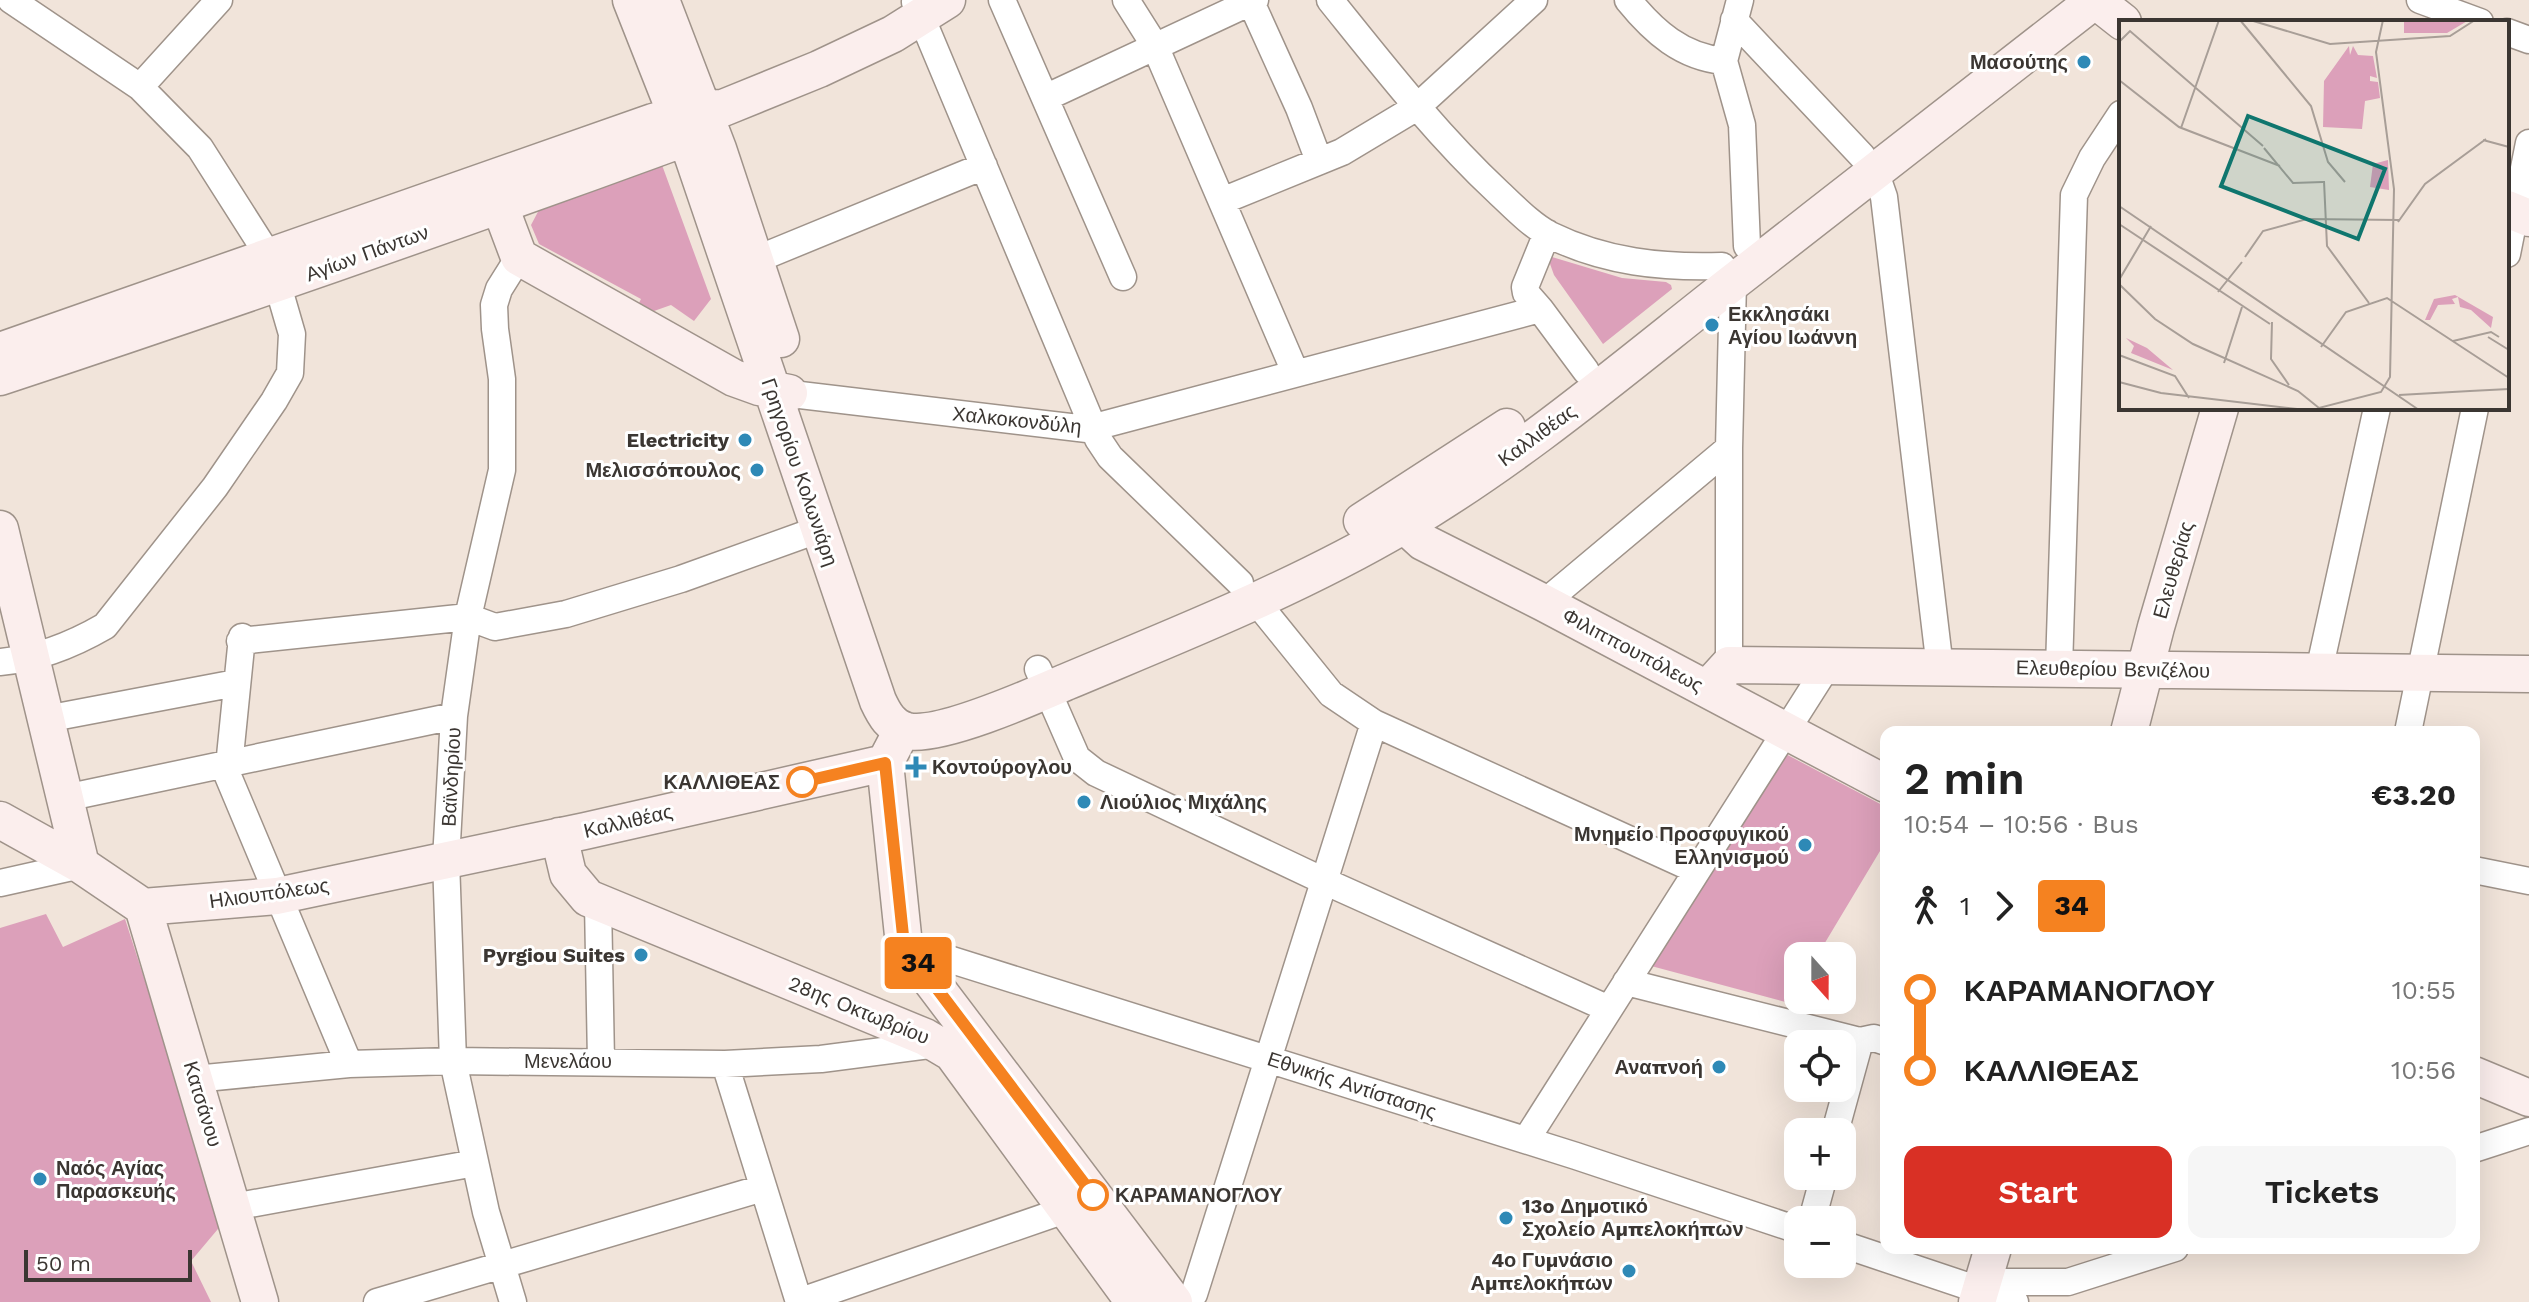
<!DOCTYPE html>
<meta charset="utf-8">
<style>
:root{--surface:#fff;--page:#f6f6f6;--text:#222;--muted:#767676;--accent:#d93025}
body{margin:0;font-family:"Work Sans",sans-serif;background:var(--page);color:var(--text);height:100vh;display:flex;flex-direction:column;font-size:30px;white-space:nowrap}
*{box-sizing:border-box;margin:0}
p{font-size:26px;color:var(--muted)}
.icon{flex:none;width:44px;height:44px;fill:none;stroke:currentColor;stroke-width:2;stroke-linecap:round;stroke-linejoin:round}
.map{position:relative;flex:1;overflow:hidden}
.side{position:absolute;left:1880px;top:726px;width:600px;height:528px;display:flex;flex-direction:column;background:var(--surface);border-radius:16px;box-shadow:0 8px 32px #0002}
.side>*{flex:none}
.badge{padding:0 16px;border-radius:6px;font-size:28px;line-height:52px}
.needle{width:52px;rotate:159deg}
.controls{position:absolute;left:1784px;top:942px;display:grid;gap:16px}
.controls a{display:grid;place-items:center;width:72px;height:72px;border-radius:16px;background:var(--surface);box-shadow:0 8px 32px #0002;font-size:40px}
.scale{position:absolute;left:24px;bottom:20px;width:168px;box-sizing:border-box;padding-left:8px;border:4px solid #3b3632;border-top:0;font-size:22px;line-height:28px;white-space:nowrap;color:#3b3632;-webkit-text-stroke:6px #fff;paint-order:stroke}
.map>.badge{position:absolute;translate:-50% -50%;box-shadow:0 0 0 4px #fff}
.legs{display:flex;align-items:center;gap:12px;height:88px;padding:0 24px;font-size:26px}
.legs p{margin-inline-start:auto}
.overview{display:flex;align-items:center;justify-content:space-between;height:136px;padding:0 24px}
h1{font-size:44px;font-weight:600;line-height:60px}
.action{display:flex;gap:16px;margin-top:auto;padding:16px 24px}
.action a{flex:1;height:92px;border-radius:16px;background:var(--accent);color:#fff;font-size:32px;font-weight:600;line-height:92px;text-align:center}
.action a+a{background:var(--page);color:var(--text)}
ul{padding:0 24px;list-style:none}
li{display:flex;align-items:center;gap:28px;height:80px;font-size:30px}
li i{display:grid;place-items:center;width:12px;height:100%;margin:0 10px;background:currentColor}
li i::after{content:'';width:20px;height:20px;margin:-10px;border:6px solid;border-radius:50%;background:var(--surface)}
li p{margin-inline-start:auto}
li:first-child i{background:linear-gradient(#0000 50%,currentColor 0)}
li:last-child i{background:linear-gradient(currentColor 50%,#0000 0)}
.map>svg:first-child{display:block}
</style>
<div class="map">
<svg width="2529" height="1302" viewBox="0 0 2529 1302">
<rect width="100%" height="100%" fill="#f1e4da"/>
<path fill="#dca0ba" d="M662,165L711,299L694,321L671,305L654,311L639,303L641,299L539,244L531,225L540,208Z
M1552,257L1622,278L1666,282L1671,285L1672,289L1603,344L1554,275L1549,261Z
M1780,751L1886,807V841L1817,956H1798V989L1789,1003L1640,963Z
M46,914L63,947L125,919L223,1223L191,1261L211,1302H0V928Z"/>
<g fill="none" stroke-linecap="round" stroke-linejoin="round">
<defs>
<path id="street" d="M1002,0L1123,277
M1126,0L1155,46L1295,372
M1330,0C1384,67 1436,134 1498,192C1514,207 1531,225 1550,235C1605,262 1662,268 1722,266
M1628,0C1654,32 1682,57 1724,61
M1740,0L1724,61L1742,125L1747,246
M2420,0L2480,22
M915,2L1098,439L1110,457L1240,583
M1251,2L1299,108L1319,161
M1734,20L1862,156
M2507,32L2529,40
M140,87L219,0
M1045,98L1255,0
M1875,171L1884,197L1940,668
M1222,201L1342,152L1417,107L1534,0
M2507,254L2529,143
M755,260L984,166
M1540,309L1526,293L1525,287L1547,233
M800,395L1087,429L1540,309L1586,371
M1255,600L1331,694L1374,723L1696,870
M1544,603L1729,448
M242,637L228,776L349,1064
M240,641L468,617L495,627L566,614L681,579L820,529
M0,662C36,659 74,644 105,626L215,487L274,401L290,373L292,334L270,258L200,148L140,87L11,0
M1729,665V448L1733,282
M2059,668L2074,195L2092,158L2121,114
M1038,669L1077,758L1096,773L1324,881L1609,1009
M2319,671L2377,408
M46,719L236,683
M2408,732L2475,408
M65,798L454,716
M2474,870L2529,881
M0,883L81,865
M598,903L601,1061
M904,945L1576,1156L1798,1230
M1626,982L1860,1041L1874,1038L1886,1042
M725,1064L799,1302
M195,1079L349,1064L453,1061L725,1064L821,1059L937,1044
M1835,1132L1860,1041
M1526,1140L1826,668
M2474,1149L2529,1131
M233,1207L475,1163
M1812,1220L1824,1176
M1842,1244L2015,1302
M1983,1282H2068L2175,1248
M377,1302L763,1188
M513,1302L486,1212L453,1061L446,860L454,716L468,617L502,470V379L495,329L494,305L499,289L519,257
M798,1302L1065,1210
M1184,1302L1194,1294L1374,723"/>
<path id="secondary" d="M631,0L693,157L878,701C884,714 891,727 907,731C939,738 1034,696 1066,682C1180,634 1297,588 1404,525C1521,456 1625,367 1732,283C1853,188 1974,94 2095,0
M661,0L718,149L781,339
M2095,0L2123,22
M492,185L519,257L734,378L759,387L789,393
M2507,209L2529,218
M0,351L653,122L702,109L723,108L819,69L893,34L947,0
M0,377C230,301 458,221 685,138L705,125
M1388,510L1423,542L1544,603L1886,784
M1362,521L1507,427
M0,529L81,865
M1707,689L1729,665L2529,674
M2129,732L2156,627L2220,408
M896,742L885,763L904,945L1174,1302
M0,820L81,865L143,907L277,896L585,831L885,763
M559,836L568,874L588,898L925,1037L952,1053L1134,1302
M143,907L260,1302
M2474,1075L2529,1098
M1977,1302L1993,1248"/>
</defs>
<use href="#street" stroke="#9f938a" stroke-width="29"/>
<use href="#secondary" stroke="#9f938a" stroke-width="39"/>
<use href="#street" stroke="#fff" stroke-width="26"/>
<use href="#secondary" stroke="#fbeeed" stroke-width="36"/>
</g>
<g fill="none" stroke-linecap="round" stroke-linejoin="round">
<defs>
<path id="line-1" d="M802,782L885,763L904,945L1093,1195"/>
</defs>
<use href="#line-1" stroke="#fff" stroke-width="18"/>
<use href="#line-1" stroke="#f58220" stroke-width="12"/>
</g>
<g fill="#2e89b6" stroke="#fff" stroke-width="3">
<circle cx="2084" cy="62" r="8"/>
<circle cx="1712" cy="325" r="8"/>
<circle cx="745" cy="440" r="8"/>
<circle cx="757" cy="470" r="8"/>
<path d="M912 755h8v8h8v8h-8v8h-8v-8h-8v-8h8z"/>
<circle cx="1084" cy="802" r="8"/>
<circle cx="1805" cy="845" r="8"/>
<circle cx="641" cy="955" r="8"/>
<circle cx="1719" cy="1067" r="8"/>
<circle cx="40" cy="1179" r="8"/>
<circle cx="1506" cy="1218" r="8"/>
<circle cx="1629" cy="1271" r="8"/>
</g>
<g fill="#fff" stroke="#f58220" stroke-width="4">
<circle cx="802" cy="782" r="14"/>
<circle cx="1093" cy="1195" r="14"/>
</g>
<g text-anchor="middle" stroke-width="6" stroke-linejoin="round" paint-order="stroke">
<g font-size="20" font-weight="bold" fill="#3b3632" stroke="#fff" text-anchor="end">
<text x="2068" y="69">Μασούτης</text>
<text x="1728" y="321" text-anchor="start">Εκκλησάκι<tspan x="1728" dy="23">Αγίου Ιωάννη</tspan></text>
<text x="729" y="447">Electricity</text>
<text x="741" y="477">Μελισσόπουλος</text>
<text x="932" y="774" text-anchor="start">Κοντούρογλου</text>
<text x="1100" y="809" text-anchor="start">Λιούλιος Μιχάλης</text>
<text x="1789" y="841">Μνημείο Προσφυγικού<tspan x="1789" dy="23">Ελληνισμού</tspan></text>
<text x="625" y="962">Pyrgiou Suites</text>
<text x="1703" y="1074">Αναπνοή</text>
<text x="56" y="1175" text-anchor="start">Ναός Αγίας<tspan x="56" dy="23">Παρασκευής</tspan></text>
<text x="1522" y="1213" text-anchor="start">13o Δημοτικό<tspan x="1522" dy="23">Σχολείο Αμπελοκήπων</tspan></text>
<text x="1613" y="1267">4ο Γυμνάσιο<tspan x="1613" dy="23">Αμπελοκήπων</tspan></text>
</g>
<g font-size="20" fill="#3b3632" stroke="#fff">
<text transform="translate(367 253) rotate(-20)" y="7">Αγίων Πάντων</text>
<text transform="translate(1017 420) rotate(6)" y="7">Χαλκοκονδύλη</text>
<text transform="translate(1537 435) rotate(-36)" y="7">Καλλιθέας</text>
<text transform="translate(800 472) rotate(71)" y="7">Γρηγορίου Κολωνιάρη</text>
<text transform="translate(2173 570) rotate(-74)" y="7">Ελευθερίας</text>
<text transform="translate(1633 650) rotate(28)" y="7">Φιλιππουπόλεως</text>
<text transform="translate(2113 669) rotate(1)" y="7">Ελευθερίου Βενιζέλου</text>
<text transform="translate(451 777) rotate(-87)" y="7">Βαϊνδηρίου</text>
<text transform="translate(628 821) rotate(-13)" y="7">Καλλιθέας</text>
<text transform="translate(269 893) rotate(-8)" y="7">Ηλιουπόλεως</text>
<text transform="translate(859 1010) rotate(22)" y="7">28ης Οκτωβρίου</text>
<text x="568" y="1068">Μενελάου</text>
<text transform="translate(1352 1085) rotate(18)" y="7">Εθνικής Αντίστασης</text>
<text transform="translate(203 1104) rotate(73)" y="7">Κατσάνου</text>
</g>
<g font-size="20" font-weight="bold" fill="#3b3632" stroke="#fff" text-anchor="end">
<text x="780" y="789">ΚΑΛΛΙΘΕΑΣ</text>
<text x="1115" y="1202" text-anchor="start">ΚΑΡΑΜΑΝΟΓΛΟΥ</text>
</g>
</g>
<g transform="translate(2119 20)">
<rect width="390" height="390" fill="#f1e4da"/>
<path d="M285,0H350L328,13H285ZM230,26L231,35L234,26L239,35L254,36L258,58L251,56V61L259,62L261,78L246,81L243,109L204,107L205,61ZM269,140L270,170L251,167L254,144ZM336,275L374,297L372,308L352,290L341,287L339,277L333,279L336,284L319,285L311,300H306L315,279ZM7,318L28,328L54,350L12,333L15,326Z" fill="#dca0ba"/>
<path fill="none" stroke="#a89e97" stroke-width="2" d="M121,0L192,86L209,142L226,162M131,0L211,24L331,16L356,0M0,22L11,11L144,126M0,60L60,107L161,146M62,108L100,0M364,120L390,127M145,128L174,163L204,162M205,161L208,226L250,283M0,186L300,390M279,202L306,164L367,119M0,204L151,304M126,237L144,211L188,199L280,200M0,260L32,206M0,264L36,299L74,324L179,371L200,388L262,372L271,357L275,169L257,32L264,0M99,272L123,242M153,302L152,339L170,365M369,317L390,330M334,321L372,312L380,317M202,327L227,292L268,278L390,358M0,335L56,356L70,378M105,343L123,287M0,362L42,373L187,390M351,371L390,369M280,375L351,371"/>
<path fill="#0f766e" fill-opacity="0.15" stroke="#0f766e" stroke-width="4" d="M129,96L266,149L239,219L102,166Z"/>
<rect width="390" height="390" fill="none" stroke="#3b3632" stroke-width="4"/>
</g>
</svg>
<div class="controls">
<a><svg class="needle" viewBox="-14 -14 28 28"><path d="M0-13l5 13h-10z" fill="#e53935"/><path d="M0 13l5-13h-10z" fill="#767676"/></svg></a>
<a><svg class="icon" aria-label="locate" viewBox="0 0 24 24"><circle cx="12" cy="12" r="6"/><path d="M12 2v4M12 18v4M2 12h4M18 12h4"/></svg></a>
<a>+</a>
<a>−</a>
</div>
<div class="scale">50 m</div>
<b class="badge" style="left:918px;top:963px;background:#f58220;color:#111">34</b>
<section class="side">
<div class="overview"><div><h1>2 min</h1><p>10:54 – 10:56 · Bus</p></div><b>€3.20</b></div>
<div class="legs"><svg class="icon" aria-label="walk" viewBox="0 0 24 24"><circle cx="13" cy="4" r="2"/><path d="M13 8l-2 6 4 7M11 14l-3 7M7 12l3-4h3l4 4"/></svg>1<svg class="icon" aria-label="forward" viewBox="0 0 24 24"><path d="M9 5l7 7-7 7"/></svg><b class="badge" style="background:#f58220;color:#111">34</b></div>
<ul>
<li><i style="color:#f58220"></i><b>ΚΑΡΑΜΑΝΟΓΛΟΥ</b><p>10:55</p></li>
<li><i style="color:#f58220"></i><b>ΚΑΛΛΙΘΕΑΣ</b><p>10:56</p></li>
</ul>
<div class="action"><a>Start</a><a>Tickets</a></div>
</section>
</div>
